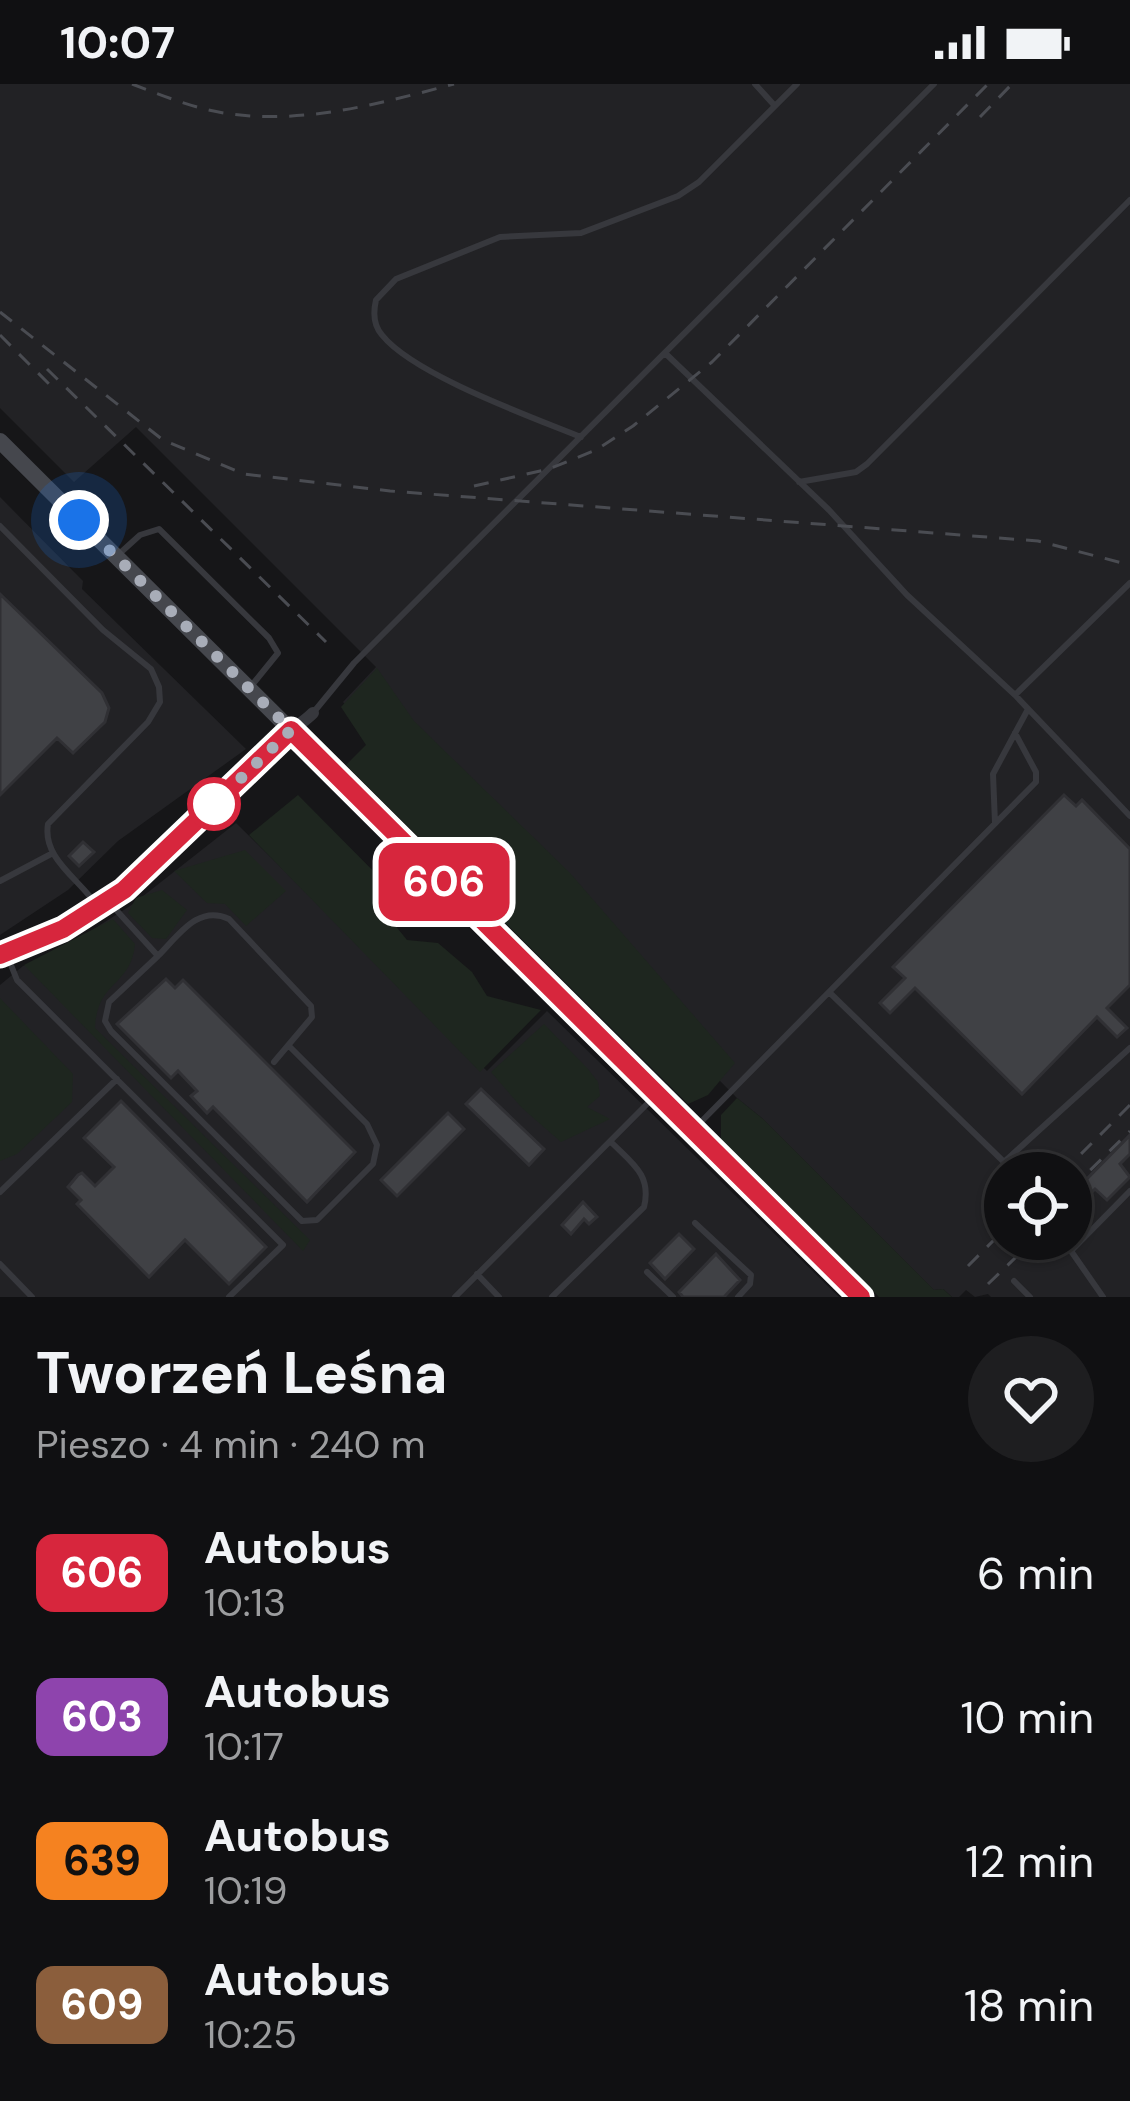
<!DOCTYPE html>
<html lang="pl">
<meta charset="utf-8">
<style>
:root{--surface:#101012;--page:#1e1e20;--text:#f1f3f6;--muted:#9c9d9f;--line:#303032}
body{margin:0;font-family:"DM Sans",sans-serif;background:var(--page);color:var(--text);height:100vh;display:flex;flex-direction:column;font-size:45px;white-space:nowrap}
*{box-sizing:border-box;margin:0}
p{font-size:39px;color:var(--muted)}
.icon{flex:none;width:66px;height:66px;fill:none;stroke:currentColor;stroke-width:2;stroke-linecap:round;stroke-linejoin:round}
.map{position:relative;height:1213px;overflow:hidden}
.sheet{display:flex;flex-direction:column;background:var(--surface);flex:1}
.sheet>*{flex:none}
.badge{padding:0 24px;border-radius:18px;font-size:42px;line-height:78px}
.buttons{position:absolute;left:984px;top:1068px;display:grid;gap:24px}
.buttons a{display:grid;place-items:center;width:108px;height:108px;border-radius:50%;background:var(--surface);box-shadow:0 3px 9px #0004,0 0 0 3px var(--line);font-size:60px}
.you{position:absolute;width:60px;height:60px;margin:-30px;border:9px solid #fff;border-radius:50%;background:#1a73e8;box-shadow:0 0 0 18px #1a73e833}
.map>.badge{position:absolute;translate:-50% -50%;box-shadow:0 0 0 6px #fff}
.round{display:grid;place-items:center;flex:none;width:126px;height:126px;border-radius:63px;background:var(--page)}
.summary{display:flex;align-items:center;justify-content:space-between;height:204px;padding:0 36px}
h1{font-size:57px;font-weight:800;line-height:90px}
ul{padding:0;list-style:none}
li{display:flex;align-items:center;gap:36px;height:144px;padding:0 36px}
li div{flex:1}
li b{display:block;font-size:45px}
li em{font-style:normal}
li .badge{min-width:132px;font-weight:700;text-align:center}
.status{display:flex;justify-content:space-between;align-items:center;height:84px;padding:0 60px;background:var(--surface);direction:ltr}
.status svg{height:33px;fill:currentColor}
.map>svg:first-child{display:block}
</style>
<div class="status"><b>10:07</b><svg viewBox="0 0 49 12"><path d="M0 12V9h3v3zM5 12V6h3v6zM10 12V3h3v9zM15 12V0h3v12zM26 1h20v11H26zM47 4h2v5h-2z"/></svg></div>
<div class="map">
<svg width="1130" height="1213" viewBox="0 0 1130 1213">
<rect width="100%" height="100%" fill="#161618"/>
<path fill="#222225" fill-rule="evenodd" d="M0,0H1130V1213H991L988,1210L975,1213L966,1206L959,1213H952L943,1205L934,1206L763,1035L737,1014L343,618L376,583L136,343L74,398L0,324ZM1005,1089H1071V1155H1005Z
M0,413L83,497L82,505L246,665L118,757L68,806L0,851Z
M236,739L487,987L547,927L839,1213H0V901L23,882L55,870L133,820Z"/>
<path fill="#1e261f" d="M377,584L414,637L570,789L735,979L708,1011L688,1020L346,681L366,661L341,623Z
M298,711L401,815L394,840L407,856L438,859L472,888L487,912L541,926L480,988L249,751Z
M245,766L286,807L246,842L225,820L207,819L174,787Z
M162,806L187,826L166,855L152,854L128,829L136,814Z
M113,835L135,860C131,903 97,896 95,944L310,1156L303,1167L24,881Z
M0,914L73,990L72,1018L17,1070L0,1077Z
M544,940L588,985L598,998L600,1012L587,1023L610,1035L561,1058L522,1024L491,988Z
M737,1014L763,1035L934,1206L943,1205L952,1213H879L721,1057V1031Z"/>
<path fill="#404145" stroke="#303034" stroke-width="3" d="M0,510L102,609L109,624L105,638L73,669L57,654L0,711Z
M1064,711L1076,722L1082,716L1130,765V901L1107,924L1127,944L1117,953L1097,933L1022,1010L915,904L890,929L880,919L905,894L893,883Z
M83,758L94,768L79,782L69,772Z
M166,895L175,904L183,896L355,1068L307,1118L213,1023L207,1029L191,1012L197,1007L178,987L171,994L117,940Z
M481,1005L544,1065L529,1081L466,1020Z
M121,1017L266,1163L229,1200L185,1156L149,1193L77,1120L81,1116L68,1103L78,1091L82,1089L95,1102L114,1083L84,1054Z
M448,1029L464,1045L397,1112L381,1096Z
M1130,1051V1070L1120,1080L1130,1093L1107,1116L1095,1105L1082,1118L1073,1109Z
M583,1118L597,1133L589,1140L584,1135L571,1150L562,1141Z
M679,1150L694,1165L665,1195L650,1179Z
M716,1170L740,1196L724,1213H683L679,1208Z"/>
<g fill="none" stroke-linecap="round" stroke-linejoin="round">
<path stroke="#37383d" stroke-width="6" d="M755,0L775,22
M665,269L829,426L907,511L1015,611L1130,732
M581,353C532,333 414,291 382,251C373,241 373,229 376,216L396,195L500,153L581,149L678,112L699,98L797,0
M799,398L856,388L867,380L1130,116
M0,442L103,546L151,585L159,603L160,618L148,638L48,740C42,775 80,795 98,823
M119,470L140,451L159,445L269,554L278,569L252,601
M1015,611L1130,499
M313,629L354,579L934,0
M995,739L993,690L1027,627
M0,797L51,770
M108,817L158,872L109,918L105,937L111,947L302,1137L317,1136L373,1080L377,1061L367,1040L290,963
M7,871L17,896L283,1161L229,1213
M158,872C178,852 198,820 229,835L311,922L312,933L274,978
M829,908L1004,1078L1130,964
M693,1046L1036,698V688L1015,649
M0,1108L117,995
M695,1139L751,1191L750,1200L738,1213
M0,1180L32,1213
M647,1188L673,1213
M477,1190L499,1213
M1014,1197L1030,1213
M455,1213L654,1013
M552,1213L644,1123C652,1091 632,1079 611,1058
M1103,1213L1071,1167L1130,1107"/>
<path stroke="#37383d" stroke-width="12" d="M0,872C121,829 187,742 277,658C288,647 302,640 313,629"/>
<path stroke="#45474d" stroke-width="16" d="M0,357L861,1213"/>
<path stroke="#4a4c52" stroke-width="3" stroke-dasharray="15 12" stroke-linecap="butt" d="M132,0C164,12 197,26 231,30C307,40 382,19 454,0
M980,33L1012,0
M0,228L163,356L244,390L390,407L1038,457L1130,481
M0,251L52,303
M47,285L326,558
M474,402L549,385L596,366L633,342L712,278L988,0
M1062,1089L1130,1021
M1071,1105L1130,1047
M968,1182L1005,1145
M988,1200L1035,1155"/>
</g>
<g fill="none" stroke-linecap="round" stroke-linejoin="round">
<defs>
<path id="line" d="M0,871L63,845L124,806L291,646L861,1213"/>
</defs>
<use href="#line" stroke="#fff" stroke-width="27"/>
<use href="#line" stroke="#d7263d" stroke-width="18"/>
<path stroke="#a8adb8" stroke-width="12" stroke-dasharray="0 21.6" d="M79,436L291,646L214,720"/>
</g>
<circle fill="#fff" stroke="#d7263d" stroke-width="6" cx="214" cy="720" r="24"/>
</svg>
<div class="buttons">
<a><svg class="icon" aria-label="locate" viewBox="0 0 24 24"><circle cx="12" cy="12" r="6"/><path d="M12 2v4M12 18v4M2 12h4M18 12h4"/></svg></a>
</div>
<div class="you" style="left:79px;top:436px"></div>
<b class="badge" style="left:444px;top:798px;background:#d7263d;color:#fff">606</b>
</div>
<section class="sheet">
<div class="summary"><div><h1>Tworzeń Leśna</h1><p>Pieszo · 4 min · 240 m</p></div><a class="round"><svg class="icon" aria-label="heart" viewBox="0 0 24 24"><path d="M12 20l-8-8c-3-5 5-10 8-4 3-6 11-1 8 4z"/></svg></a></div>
<ul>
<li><span class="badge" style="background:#d7263d;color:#fff">606</span><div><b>Autobus</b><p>10:13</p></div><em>6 min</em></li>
<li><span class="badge" style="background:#8e44ad;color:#fff">603</span><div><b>Autobus</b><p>10:17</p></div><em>10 min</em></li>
<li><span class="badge" style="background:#f58220;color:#111">639</span><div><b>Autobus</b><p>10:19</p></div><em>12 min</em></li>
<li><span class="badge" style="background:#8b5e3c;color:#fff">609</span><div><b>Autobus</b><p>10:25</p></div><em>18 min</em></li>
</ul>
</section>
